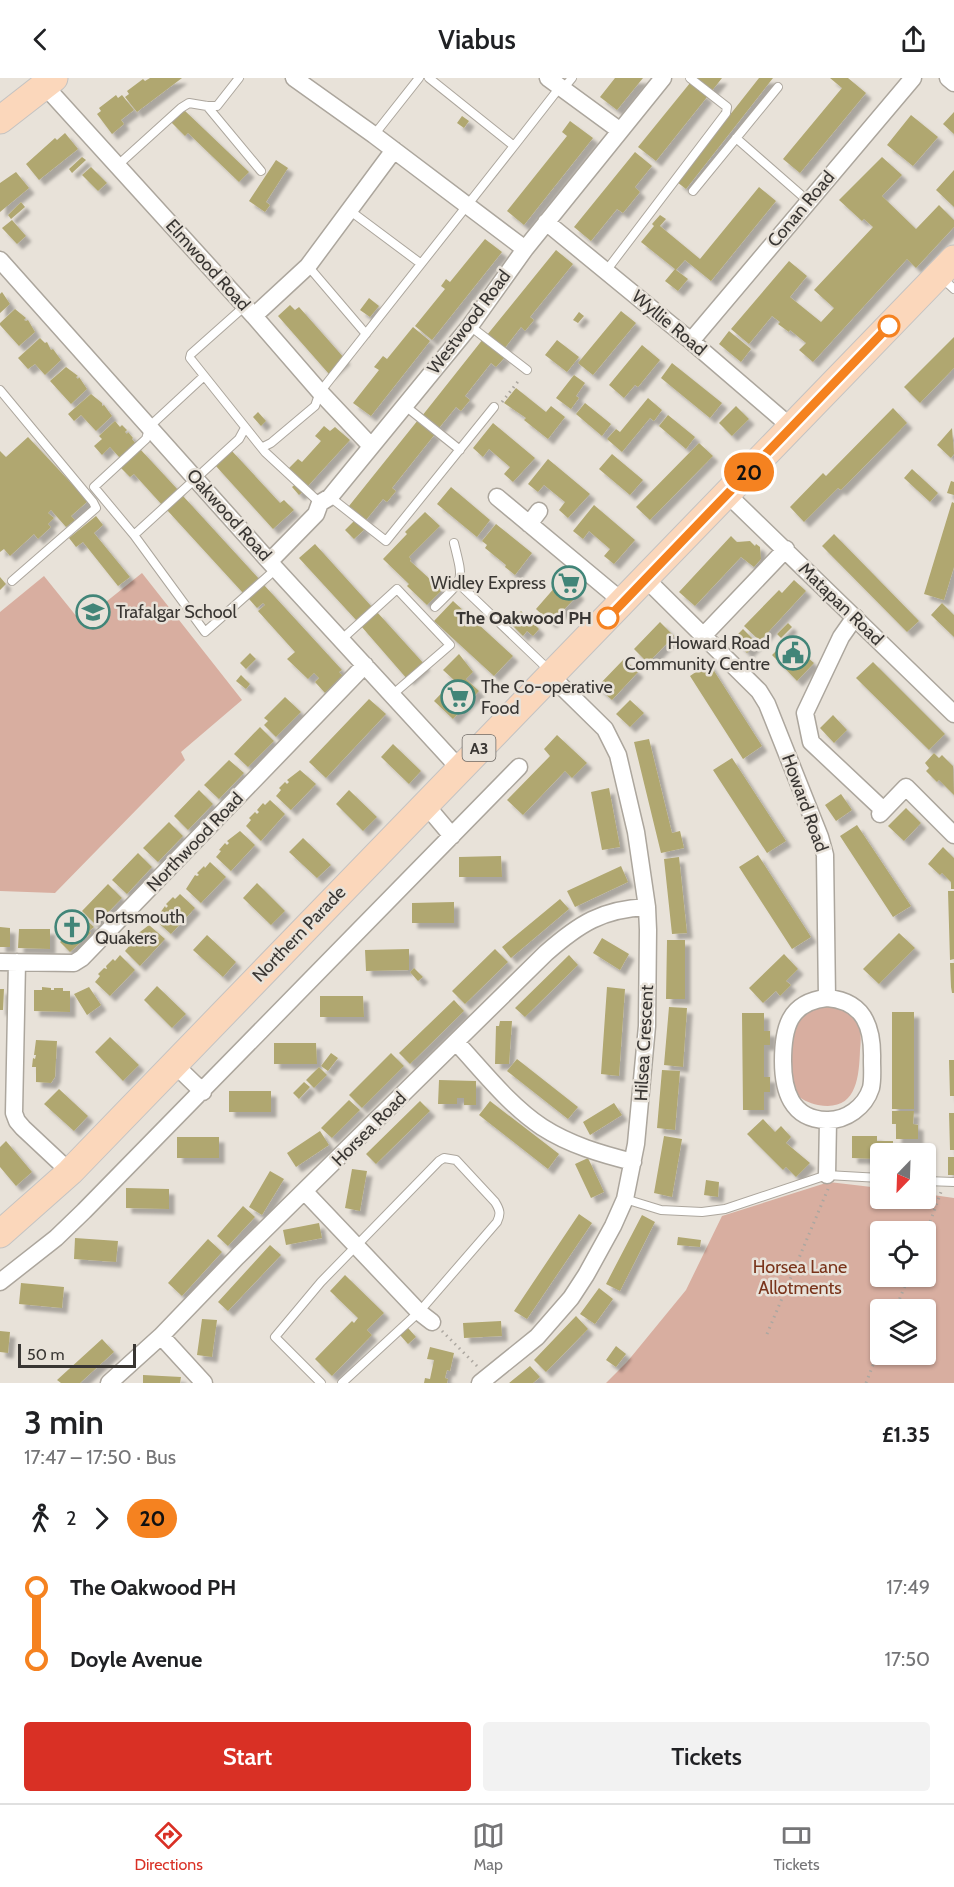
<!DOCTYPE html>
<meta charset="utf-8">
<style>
:root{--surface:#fff;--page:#f2f2f2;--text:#202124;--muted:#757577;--line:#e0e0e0;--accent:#d93025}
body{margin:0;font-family:Cabin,sans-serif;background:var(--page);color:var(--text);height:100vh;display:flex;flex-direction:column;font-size:22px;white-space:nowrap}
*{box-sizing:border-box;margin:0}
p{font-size:20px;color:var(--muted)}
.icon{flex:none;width:33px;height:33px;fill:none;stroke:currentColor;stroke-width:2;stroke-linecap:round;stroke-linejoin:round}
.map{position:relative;height:1305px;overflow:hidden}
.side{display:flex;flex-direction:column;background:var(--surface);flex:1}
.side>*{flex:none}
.badge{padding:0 12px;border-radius:20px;font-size:21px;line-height:39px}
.needle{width:39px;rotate:203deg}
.tools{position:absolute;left:870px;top:1065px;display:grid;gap:12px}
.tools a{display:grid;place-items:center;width:66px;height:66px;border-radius:6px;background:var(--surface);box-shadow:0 2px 4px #0004;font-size:30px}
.scale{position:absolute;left:18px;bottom:15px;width:118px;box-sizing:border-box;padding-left:6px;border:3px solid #393633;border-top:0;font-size:16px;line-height:21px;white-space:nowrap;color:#393633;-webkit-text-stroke:4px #e8e2d9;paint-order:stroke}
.map>.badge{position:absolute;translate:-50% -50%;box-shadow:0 0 0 3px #fff}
.legs{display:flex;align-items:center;gap:9px;height:66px;padding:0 24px;font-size:20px}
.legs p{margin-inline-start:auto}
.headline{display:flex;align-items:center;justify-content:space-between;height:102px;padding:0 24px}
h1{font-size:33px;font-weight:600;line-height:45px}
.cta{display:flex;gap:12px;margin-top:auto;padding:12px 24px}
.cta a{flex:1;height:69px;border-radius:6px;background:var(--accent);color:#fff;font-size:24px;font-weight:600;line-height:69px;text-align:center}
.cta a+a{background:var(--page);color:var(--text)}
ul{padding:0 24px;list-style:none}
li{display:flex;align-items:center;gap:21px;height:72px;font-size:22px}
li i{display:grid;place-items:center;width:9px;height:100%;margin:0 8px;background:currentColor}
li i::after{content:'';width:15px;height:15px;margin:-8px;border:4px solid;border-radius:50%;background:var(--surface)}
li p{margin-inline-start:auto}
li:first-child i{background:linear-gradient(#0000 50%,currentColor 0)}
li:last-child i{background:linear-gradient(currentColor 50%,#0000 0)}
header{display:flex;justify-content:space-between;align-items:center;height:78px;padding:0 24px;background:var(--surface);font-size:27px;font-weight:600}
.dock{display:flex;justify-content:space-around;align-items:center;height:84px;border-top:2px solid var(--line);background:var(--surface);font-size:16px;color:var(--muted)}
.dock a{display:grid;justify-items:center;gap:3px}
.dock .active{color:var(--accent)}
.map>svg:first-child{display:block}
</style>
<header><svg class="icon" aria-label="back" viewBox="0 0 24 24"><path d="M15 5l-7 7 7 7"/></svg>Viabus<svg class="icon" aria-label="share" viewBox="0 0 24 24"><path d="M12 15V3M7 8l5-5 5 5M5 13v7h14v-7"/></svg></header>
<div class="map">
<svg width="954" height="1305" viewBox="0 0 954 1305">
<defs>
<filter id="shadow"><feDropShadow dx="5.5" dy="5.5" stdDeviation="1.5" flood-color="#0004"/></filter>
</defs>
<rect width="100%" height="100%" fill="#e8e2d9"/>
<path fill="#d8aea0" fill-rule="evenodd" d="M142,495L242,622L181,674L185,682L55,815L0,813V534L44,498L81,544Z
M823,926C835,928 848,930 856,941C862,951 861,962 860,972C859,1001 856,1034 818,1027C809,1025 801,1022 794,1014C786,1004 789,948 799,939C805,933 816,930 823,926Z
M829,1104L880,1110V1120H926V1116L954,1120V1305H606L627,1284L686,1212L722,1138ZM880,1154H926V1198H880ZM880,1232H926V1276H880Z"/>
<path fill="#b0a770" filter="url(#shadow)" d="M150,0H182L137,34L125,19L129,16L127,13L143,1L145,3Z
M615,0H643L617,32L600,19Z
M694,0H722L711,14Z
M759,0H773L686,111L677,104Z
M830,0H848L866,15L800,95L783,81L842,10Z
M690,5L707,19L656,83L638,69Z
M116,17L118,20L122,17L134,32L121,42L124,46L112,56L97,36L101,33L99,30Z
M183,31L249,94L239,104L188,55L185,58L171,44Z
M954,34V56L943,46Z
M911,37L938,59L913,88L887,67Z
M462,38L469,43L464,50L457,45Z
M570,43L593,60L524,147L507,133L567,58L562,54Z
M65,55L78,71L39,102L26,86L55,60L57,62Z
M635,74L652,88L635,109L640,114L623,135L617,131L591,163L574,149Z
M82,79L86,82L72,95L69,91Z
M882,79L902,97L882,118L916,151L939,127L954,142V149L916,190L907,181L813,284L799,272L806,265L790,252L789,254L778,246L780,244L772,238L749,266L731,251L789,183L807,198L790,219L821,244L834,230L814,212L873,149L864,141L862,143L839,122Z
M276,82L288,90L266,124L270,127L265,134L249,123Z
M91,89L107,105L98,113L82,97Z
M954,92V129L936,112Z
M16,94L29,110L0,134V105Z
M759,109L776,123L711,203L685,182L676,192L688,201L678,213L665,203L675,191L641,164L654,148L652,146L660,137L666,141L660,148L700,181Z
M21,124L25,129L11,141L8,137Z
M12,142L26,158L17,166L2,150Z
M485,161L502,174L432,262L415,248L445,211L441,208L446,201L450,204Z
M556,172L573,186L530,239L534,242L525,253L521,249L504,271L487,257Z
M2,214L10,226L0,235V216Z
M369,220L379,228L370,239L360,232Z
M290,227L295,232L299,229L345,281L329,296L278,238Z
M15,231L26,240L24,242L26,243L28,242L35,254L19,268L0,247V245Z
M621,233L636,245L593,297L578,285Z
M579,234L584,238L578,245L573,242Z
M413,249L430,263L371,338L353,325L379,292L374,289L383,278L387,281Z
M729,253L751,271L741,284L719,266Z
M954,259V290L920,325L904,309Z
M40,260L45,265L47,264L51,272L53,271L61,282L45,297L35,286L28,291L18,280Z
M483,261L505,279L496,289L491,285L465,318L470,322L461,333L456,329L439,350L422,338Z
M557,262L579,279L567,294L545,277Z
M642,267L660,282L638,309L635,307L624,320L609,307Z
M672,285L722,325L710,340L661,300Z
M66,289L78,298L76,299L78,301L79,299L87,311L71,326L50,303Z
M574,297L585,305L576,318L579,320L571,331L556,320Z
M516,310L546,334L551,328L565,339L548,361L524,342L526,340L504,325Z
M91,316L102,325V328L104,327L112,338L96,353L81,337L74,343L68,336Z
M648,320L662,332L654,343L650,340L622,374L607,361L616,351L620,354Z
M585,325L611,346L602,358L576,336Z
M736,328L749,341L732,358L719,345Z
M893,330L907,345L841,412L838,410L804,444L790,429L823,395L826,398Z
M258,334L266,343L261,348L253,339Z
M668,337L695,359L686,371L659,348Z
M418,342L435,356L392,410L396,413L387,424L383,421L366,442L349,428Z
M115,343L120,349L122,347L127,352L125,354L127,356L128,354L133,360L132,361L136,366L120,380L110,369L102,377L94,368L102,361L99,358Z
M493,345L535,380L513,404L504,396L510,389L489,371L483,379L473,370Z
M324,348L330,353L335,349L350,362L307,409L288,391L298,381L302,384L321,363L315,358Z
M952,350L954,376L951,380L937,367Z
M28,359L88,423L71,438L75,442L66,449L51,432L48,435L54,440L48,446L51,449L38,461L34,456L10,478L4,471L0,474V373L6,379Z
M699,365L713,378L650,442L636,429Z
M140,371L179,413L163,428L134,396L130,399L120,389Z
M231,372L280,425L284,422L294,432L273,451L215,387Z
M612,376L643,402L630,417L599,391Z
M548,381L590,416L568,440L559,432L565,424L544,407L538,414L528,406Z
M912,391L938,415L930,424L904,400Z
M951,403L954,404V417L947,415Z
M297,405L304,413L299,417L292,409Z
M451,409L490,442L477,459L437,426Z
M183,418L260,502L243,515L167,432Z
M952,424L954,425V489L944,522L924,516Z
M594,427L635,462L614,486L604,478L610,471L589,453L583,461L573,453Z
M425,434L440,448L409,479L411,481L410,483L442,512L427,527L407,508L409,506L383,481L407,456L405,454Z
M96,438L103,447L94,455L130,499L118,508L83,464L76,469L69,460Z
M356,441L365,451L354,461L345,452Z
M496,446L532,475L515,497L505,489L506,487L485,470L487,467L482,463Z
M834,456L919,543L907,554L822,468Z
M731,458L737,464L750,463L755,468L756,466L760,469L761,481L754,489L741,479L695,528L679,514Z
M315,466L372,529L357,543L299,480Z
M0,499L6,506L0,512Z
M563,500L579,516L551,545L536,531Z
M794,502L806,513L760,563L744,548L779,512L782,515Z
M264,507L342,592L339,594L343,598L325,615L315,604L319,600L314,595L308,601L287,581L295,574L258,533L265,527L263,525L257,530L249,521Z
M453,523L513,578L494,598L434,543Z
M942,525L954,537V559L931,537Z
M521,533L539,551L533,558L527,553L523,558L510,545Z
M377,534L425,587L408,602L361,548Z
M660,544L674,558L648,585L634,571Z
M788,545L792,549L781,560L777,556Z
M743,551L757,565L747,575L733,561Z
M787,562L814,585L797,603L772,577Z
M250,575L256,581L246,591L240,585Z
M459,576L473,594L466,601L479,613L453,641L434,623L454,602L443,592Z
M624,581L638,594L612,622L597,609Z
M873,584L945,656L929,672L856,600Z
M709,585L762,668L743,681L690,598Z
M241,597L250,606L246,611L236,603Z
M285,619L301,634L276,659L264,647L268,643L264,640Z
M369,621L386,636L326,700L309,684Z
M630,622L644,635L630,649L616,636Z
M833,637L847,652L834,665L820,650Z
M260,649L274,663L248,689L234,676Z
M557,657L587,685L572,700L565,693L523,737L507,722L550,678L544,671Z
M649,661L672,755L680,753L684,770L661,775L634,664Z
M393,666L421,693L409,706L381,679Z
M934,675L939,680L942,677L953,688L954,717L939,702L937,704L926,693L929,690L925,685Z
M732,680L786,763L767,775L713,692Z
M229,682L244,695L219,721L204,707Z
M300,692L316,706L291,732L276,718L281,712L279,710L285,704L287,706L289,704L287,702Z
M609,710L620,769L602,772L591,714Z
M199,712L213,726L188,752L174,738Z
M349,712L377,739L363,753L336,726Z
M841,716L852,732L836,743L825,727Z
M270,722L285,736L261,763L246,748L251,742L249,740L255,734L257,736L259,734L257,732L263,725L265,727Z
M906,730L921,745L904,763L888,748Z
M169,744L183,758L158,784L143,770Z
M857,747L911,828L893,839L840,758Z
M240,753L255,767L231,793L216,779L221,773L219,772L225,765L227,767L229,765L227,763Z
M303,760L331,787L317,800L289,774Z
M943,769L954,780V811H951V804L942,795L940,797L928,786Z
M138,775L152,789L127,816L112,802Z
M758,777L811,859L792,871L739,789Z
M501,778L502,799H459V779Z
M679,779L687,855L672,856L664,781Z
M210,784L226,799L201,825L186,811L195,797L197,798L199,797L197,795L204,788L205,790Z
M621,788L628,804L575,829L567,813Z
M257,805L285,833L271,847L243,820Z
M108,806L122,820L96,847L82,833Z
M948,813H954V881L950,882Z
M180,816L195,830L171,856L155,842L165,828L166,830L168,828L166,826L173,819L175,821Z
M560,821L569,831L511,880L502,869Z
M454,824V845H412V825Z
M74,838L78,842L82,838L94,849L89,853L91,855L70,874L60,864L67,857L61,851Z
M149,847L165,861L140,888L125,873L130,867L128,866L134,859L136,861L138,859L136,857Z
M0,849L10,850V869H0Z
M19,851H50V871L18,870Z
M899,855L915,870L879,906L863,891Z
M207,857L236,884L223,899L193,872Z
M602,860L629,876L620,892L593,875Z
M667,862H685V921H666Z
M409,871V892L366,893L365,872Z
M495,871L508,884L465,926L452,913Z
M784,876L798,891L786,903L791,907L780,918L776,913L763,925L749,910Z
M120,877L135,892L110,918L95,904L100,898L98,896L104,890L107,891L106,888L113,881L115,883Z
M569,877L578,887L525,939L515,930Z
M950,885H954V915H952L951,909Z
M414,890L423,899L418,903L410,894Z
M157,908L186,936L172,950L144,922Z
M42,909L51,910V912H54V910H63V913H70V934L34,933V912H42Z
M89,909L101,927L87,937L74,916Z
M607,909L625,911L619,998L601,996Z
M0,911H4L3,932H0Z
M320,918H363L364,939H320Z
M454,922L464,933L410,986L399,975Z
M669,929L687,930L683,989L664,987Z
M892,934H914V1031H892Z
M742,935H764V953H770V967H764V999H770V1014H764V1032H743Z
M500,943H512L509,986H495L496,948H499Z
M110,959L139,987L123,1003L95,974Z
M36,962L57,963L55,999L51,1005L36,1004V989H32L33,980L35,981L36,977H34Z
M274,965H316L317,986H274Z
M331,975L338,980L328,993L321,988Z
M391,975L404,988L362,1030L349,1017Z
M517,981L578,1029L568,1041L507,993Z
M949,982H954V1018H950Z
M319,989L327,997L314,1010L306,1002Z
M662,992L680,993L675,1052L657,1050Z
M439,1002L476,1003V1027H464V1020H457V1026H438Z
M304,1004L310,1009L299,1021L293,1015Z
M59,1011L88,1038L74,1053L44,1026Z
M229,1013H271V1034H229Z
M349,1022L360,1032L332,1060L321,1050Z
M420,1023L430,1033L376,1086L366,1076Z
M490,1023L559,1076L548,1091L479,1037Z
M614,1025L622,1037L590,1057L583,1044Z
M892,1033H914L913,1046L918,1047V1061H896V1046H892Z
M949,1035H954V1072H950Z
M763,1041L775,1054L781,1048L791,1059L786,1065L810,1085L796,1099L786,1089L783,1092L747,1056Z
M320,1053L329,1067L296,1089L287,1075Z
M664,1058L682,1061L672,1119L654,1115Z
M852,1058H877V1063H893V1076H880V1084H877V1081L852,1080Z
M177,1059H219V1080H177Z
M6,1063L32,1094L16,1108L0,1089V1069Z
M948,1079H954V1097H948Z
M588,1080L604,1114L591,1120L575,1086Z
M352,1091L367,1093L360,1133L345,1130Z
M270,1093L284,1101L262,1137L249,1129Z
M706,1102L719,1104L718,1119L704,1117Z
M126,1110L169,1111V1131L126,1130Z
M243,1128L255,1139L228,1168L217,1158Z
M579,1136L592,1145L527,1241L514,1233Z
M642,1137L655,1144L620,1213L606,1206Z
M319,1145L322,1160L286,1167L283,1152Z
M678,1159L701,1162L700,1169L677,1167Z
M75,1160L118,1163L116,1184L74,1181Z
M208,1161L222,1174L182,1218L168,1205Z
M270,1167L281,1177L228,1233L218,1224Z
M345,1197L384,1235L367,1252L372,1257L332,1298L315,1281L352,1243L354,1245L358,1240L330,1213Z
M21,1205L64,1209L62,1230L19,1226Z
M599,1210L613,1221L595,1246L580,1236Z
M576,1238L588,1251L546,1294L534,1282Z
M202,1241L217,1242L212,1279L197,1277Z
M501,1243L502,1258L464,1260L463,1245Z
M408,1250L416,1259L408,1266L400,1257Z
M0,1253L10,1254L8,1275L0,1274Z
M102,1261L114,1274L80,1305H61L57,1302Z
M616,1268L626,1276L616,1289L606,1282Z
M430,1269L454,1275L450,1293L447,1292L445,1300L448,1301L447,1305H424L425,1300L430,1301L434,1282L427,1281Z
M530,1288L540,1299L533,1305H509Z
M143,1297L181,1299L180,1305H143Z"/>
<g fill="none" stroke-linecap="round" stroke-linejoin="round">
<defs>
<path id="lane" d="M563,11L572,0
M207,28L261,93
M374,57L419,0
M736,60L808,123
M514,68L560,9
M118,87L181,30L189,25L207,28H217L239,0
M693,113L778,9
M349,132L420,185
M308,188L366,256
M606,193L726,35L727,29L690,0
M941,199L954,211
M245,228L191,276L190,280L265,374L320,425
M470,248L527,292
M0,312L93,424L96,430L12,503
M404,327L460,372
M245,350L239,361L134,457L205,554L276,491
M263,369L271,365L315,328L320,314L514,68L429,0
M330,419L386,463L494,329
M134,457L94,409L146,361L150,348L203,299
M458,505L551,594
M435,529C464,500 464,505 454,465
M341,562L397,511L450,567L392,617
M926,1103L954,1104
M625,1121L661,1132L702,1134L725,1131L827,1097L880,1100
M321,1305L275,1259L321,1204L439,1083L444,1080L456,1082L495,1124C500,1132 501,1136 497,1144L419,1234L342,1305"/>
<path id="street" d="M294,0L374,57L525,171
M548,0L619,52
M948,0L954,5
M44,7L254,238L320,314L371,368
M546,144L691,263L791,349
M0,182L276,491L459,690
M254,238L308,188L394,72
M691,263L913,0
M727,416L954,636
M497,419L623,524
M529,446L539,433
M270,483L316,436L320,425L330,419L470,248L525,171L663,0
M646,501L759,613L767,626L820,759L825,777L827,920
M855,539L841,559L805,635L811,664L878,727
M703,558L786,471
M425,726L452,758
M880,736L906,709L954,757
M0,884L74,885L82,880L365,587
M17,884L14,1035L17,1043L23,1050L70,1094
M827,920C865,923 873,950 872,982C872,991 873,1001 871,1010C865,1029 846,1043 826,1042C791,1041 783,1012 783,983C783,950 789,924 827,920Z
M456,964C483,993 509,1027 542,1049C570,1067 601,1076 633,1084
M173,985L203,1014
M827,1097L828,1043
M305,1114L419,1234L432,1244
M0,1204L56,1160L84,1133L519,689
M161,1258L204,1305
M109,1305L161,1258L237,1179L546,875C579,846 602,831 647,829
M480,1305L537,1259L571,1220L586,1197L613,1148L625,1121L636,1066L647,948L648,852L647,829L636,754L618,677L605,651L551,598"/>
<path id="primary" d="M0,42L54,0
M0,1156L70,1094L954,181"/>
</defs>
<use href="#lane" stroke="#aca69d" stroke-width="10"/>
<use href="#street" stroke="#aca69d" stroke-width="19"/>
<use href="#primary" stroke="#c4c3c2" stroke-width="29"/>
<path stroke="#aca7a0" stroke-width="3" stroke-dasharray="1.5 4.5" stroke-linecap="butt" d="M502,324L520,301
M926,1155L941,1114
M895,1232L909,1198
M442,1253L478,1289
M767,1256L828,1111
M866,1305L880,1269"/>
<use href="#lane" stroke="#fff" stroke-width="8"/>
<use href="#street" stroke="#fff" stroke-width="16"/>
<use href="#primary" stroke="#fbd7bb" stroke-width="27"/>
</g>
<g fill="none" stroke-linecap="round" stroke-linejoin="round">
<defs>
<path id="line-1" d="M608,540L889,248"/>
</defs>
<use href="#line-1" stroke="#fff" stroke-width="14"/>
<use href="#line-1" stroke="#f58220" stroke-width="9"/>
</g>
<defs>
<symbol id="supermarket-ring" viewBox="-11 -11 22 22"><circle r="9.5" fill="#e8e2d9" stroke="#418578" stroke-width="1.5"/><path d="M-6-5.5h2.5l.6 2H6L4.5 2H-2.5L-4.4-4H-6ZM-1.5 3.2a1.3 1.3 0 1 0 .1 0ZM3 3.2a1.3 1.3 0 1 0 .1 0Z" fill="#418578"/></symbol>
<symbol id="school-ring" viewBox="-11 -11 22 22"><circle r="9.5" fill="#e8e2d9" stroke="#418578" stroke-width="1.5"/><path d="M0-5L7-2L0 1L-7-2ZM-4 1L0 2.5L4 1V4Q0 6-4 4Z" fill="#418578"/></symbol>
<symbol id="civic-ring" viewBox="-11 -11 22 22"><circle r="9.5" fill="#e8e2d9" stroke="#418578" stroke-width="1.5"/><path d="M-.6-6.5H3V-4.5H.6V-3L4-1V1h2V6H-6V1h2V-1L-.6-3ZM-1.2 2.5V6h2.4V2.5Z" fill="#418578"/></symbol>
<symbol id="church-ring" viewBox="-11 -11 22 22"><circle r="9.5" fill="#e8e2d9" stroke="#418578" stroke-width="1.5"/><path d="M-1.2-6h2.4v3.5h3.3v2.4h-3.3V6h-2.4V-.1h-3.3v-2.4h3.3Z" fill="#418578"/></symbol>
</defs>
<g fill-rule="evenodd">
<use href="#supermarket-ring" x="550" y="486" width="38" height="38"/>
<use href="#school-ring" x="74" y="515" width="38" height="38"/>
<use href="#civic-ring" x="774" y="556" width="38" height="38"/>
<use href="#supermarket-ring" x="439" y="600" width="38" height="38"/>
<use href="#church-ring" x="53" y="830" width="38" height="38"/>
</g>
<g fill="#fff" stroke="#f58220" stroke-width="3">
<circle cx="889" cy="248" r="10"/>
<circle cx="608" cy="540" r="10"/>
</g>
<g text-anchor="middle" stroke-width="5" stroke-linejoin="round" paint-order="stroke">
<rect fill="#e8e2d9" stroke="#6e6a65" stroke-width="1.5" x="462.5" y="657" width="33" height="26" rx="4.5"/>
<g font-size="16" font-weight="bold" fill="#393633">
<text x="479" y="676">A3</text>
</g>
<g font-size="18" fill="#393633" stroke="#e8e2d9">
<text transform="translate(801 131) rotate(-50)" y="6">Conan Road</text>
<text transform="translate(208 187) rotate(48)" y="6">Elmwood Road</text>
<text transform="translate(469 244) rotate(-53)" y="6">Westwood Road</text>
<text transform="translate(669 245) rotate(40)" y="6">Wyllie Road</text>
<text transform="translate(229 437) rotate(48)" y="6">Oakwood Road</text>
<text transform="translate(841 526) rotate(44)" y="6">Matapan Road</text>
<text transform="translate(805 725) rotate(70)" y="6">Howard Road</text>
<text transform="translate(195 764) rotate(-46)" y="6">Northwood Road</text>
<text transform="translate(299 856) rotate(-46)" y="6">Northern Parade</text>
<text transform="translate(644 965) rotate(-87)" y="6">Hilsea Crescent</text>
<text transform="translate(369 1051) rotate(-45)" y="6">Horsea Road</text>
</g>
<g font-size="18" fill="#393633" stroke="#e8e2d9" text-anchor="start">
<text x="546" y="511" text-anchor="end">Widley Express</text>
<text x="116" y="540">Trafalgar School</text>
<text x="770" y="571" text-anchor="end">Howard Road<tspan x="770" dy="21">Community Centre</tspan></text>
<text x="481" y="615">The Co-operative<tspan x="481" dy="21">Food</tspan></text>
<text x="95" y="845">Portsmouth<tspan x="95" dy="21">Quakers</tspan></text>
</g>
<g font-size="18" font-weight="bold" fill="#393633" stroke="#e8e2d9" text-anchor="end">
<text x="592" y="546">The Oakwood PH</text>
</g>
<g font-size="18" fill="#79341b" stroke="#e8e2d9">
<text x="800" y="1195">Horsea Lane<tspan x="800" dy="21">Allotments</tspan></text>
</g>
</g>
</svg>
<div class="tools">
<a><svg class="needle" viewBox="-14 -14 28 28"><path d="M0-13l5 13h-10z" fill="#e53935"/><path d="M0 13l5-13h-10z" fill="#757577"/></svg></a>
<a><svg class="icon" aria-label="locate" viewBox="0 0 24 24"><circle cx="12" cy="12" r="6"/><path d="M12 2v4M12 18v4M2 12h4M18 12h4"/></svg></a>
<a><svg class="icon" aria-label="layers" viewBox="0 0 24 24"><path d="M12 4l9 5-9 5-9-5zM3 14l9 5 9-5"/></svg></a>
</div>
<div class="scale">50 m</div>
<b class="badge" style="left:749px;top:394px;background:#f58220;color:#111">20</b>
</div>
<section class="side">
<div class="headline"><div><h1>3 min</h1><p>17:47 – 17:50 · Bus</p></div><b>£1.35</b></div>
<div class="legs"><svg class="icon" aria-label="walk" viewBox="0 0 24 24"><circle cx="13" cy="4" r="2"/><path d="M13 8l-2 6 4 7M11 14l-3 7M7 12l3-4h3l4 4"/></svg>2<svg class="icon" aria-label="forward" viewBox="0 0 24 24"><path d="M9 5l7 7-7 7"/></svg><b class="badge" style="background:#f58220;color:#111">20</b></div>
<ul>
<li><i style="color:#f58220"></i><b>The Oakwood PH</b><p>17:49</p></li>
<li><i style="color:#f58220"></i><b>Doyle Avenue</b><p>17:50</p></li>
</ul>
<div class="cta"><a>Start</a><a>Tickets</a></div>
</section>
<nav class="dock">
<a class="active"><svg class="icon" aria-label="directions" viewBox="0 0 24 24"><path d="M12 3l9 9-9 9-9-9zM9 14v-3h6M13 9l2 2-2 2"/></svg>Directions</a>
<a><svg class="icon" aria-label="map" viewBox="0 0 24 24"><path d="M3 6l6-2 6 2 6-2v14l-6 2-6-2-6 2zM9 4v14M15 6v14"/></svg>Map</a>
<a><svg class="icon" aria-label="tickets" viewBox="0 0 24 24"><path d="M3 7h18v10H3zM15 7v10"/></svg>Tickets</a>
</nav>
